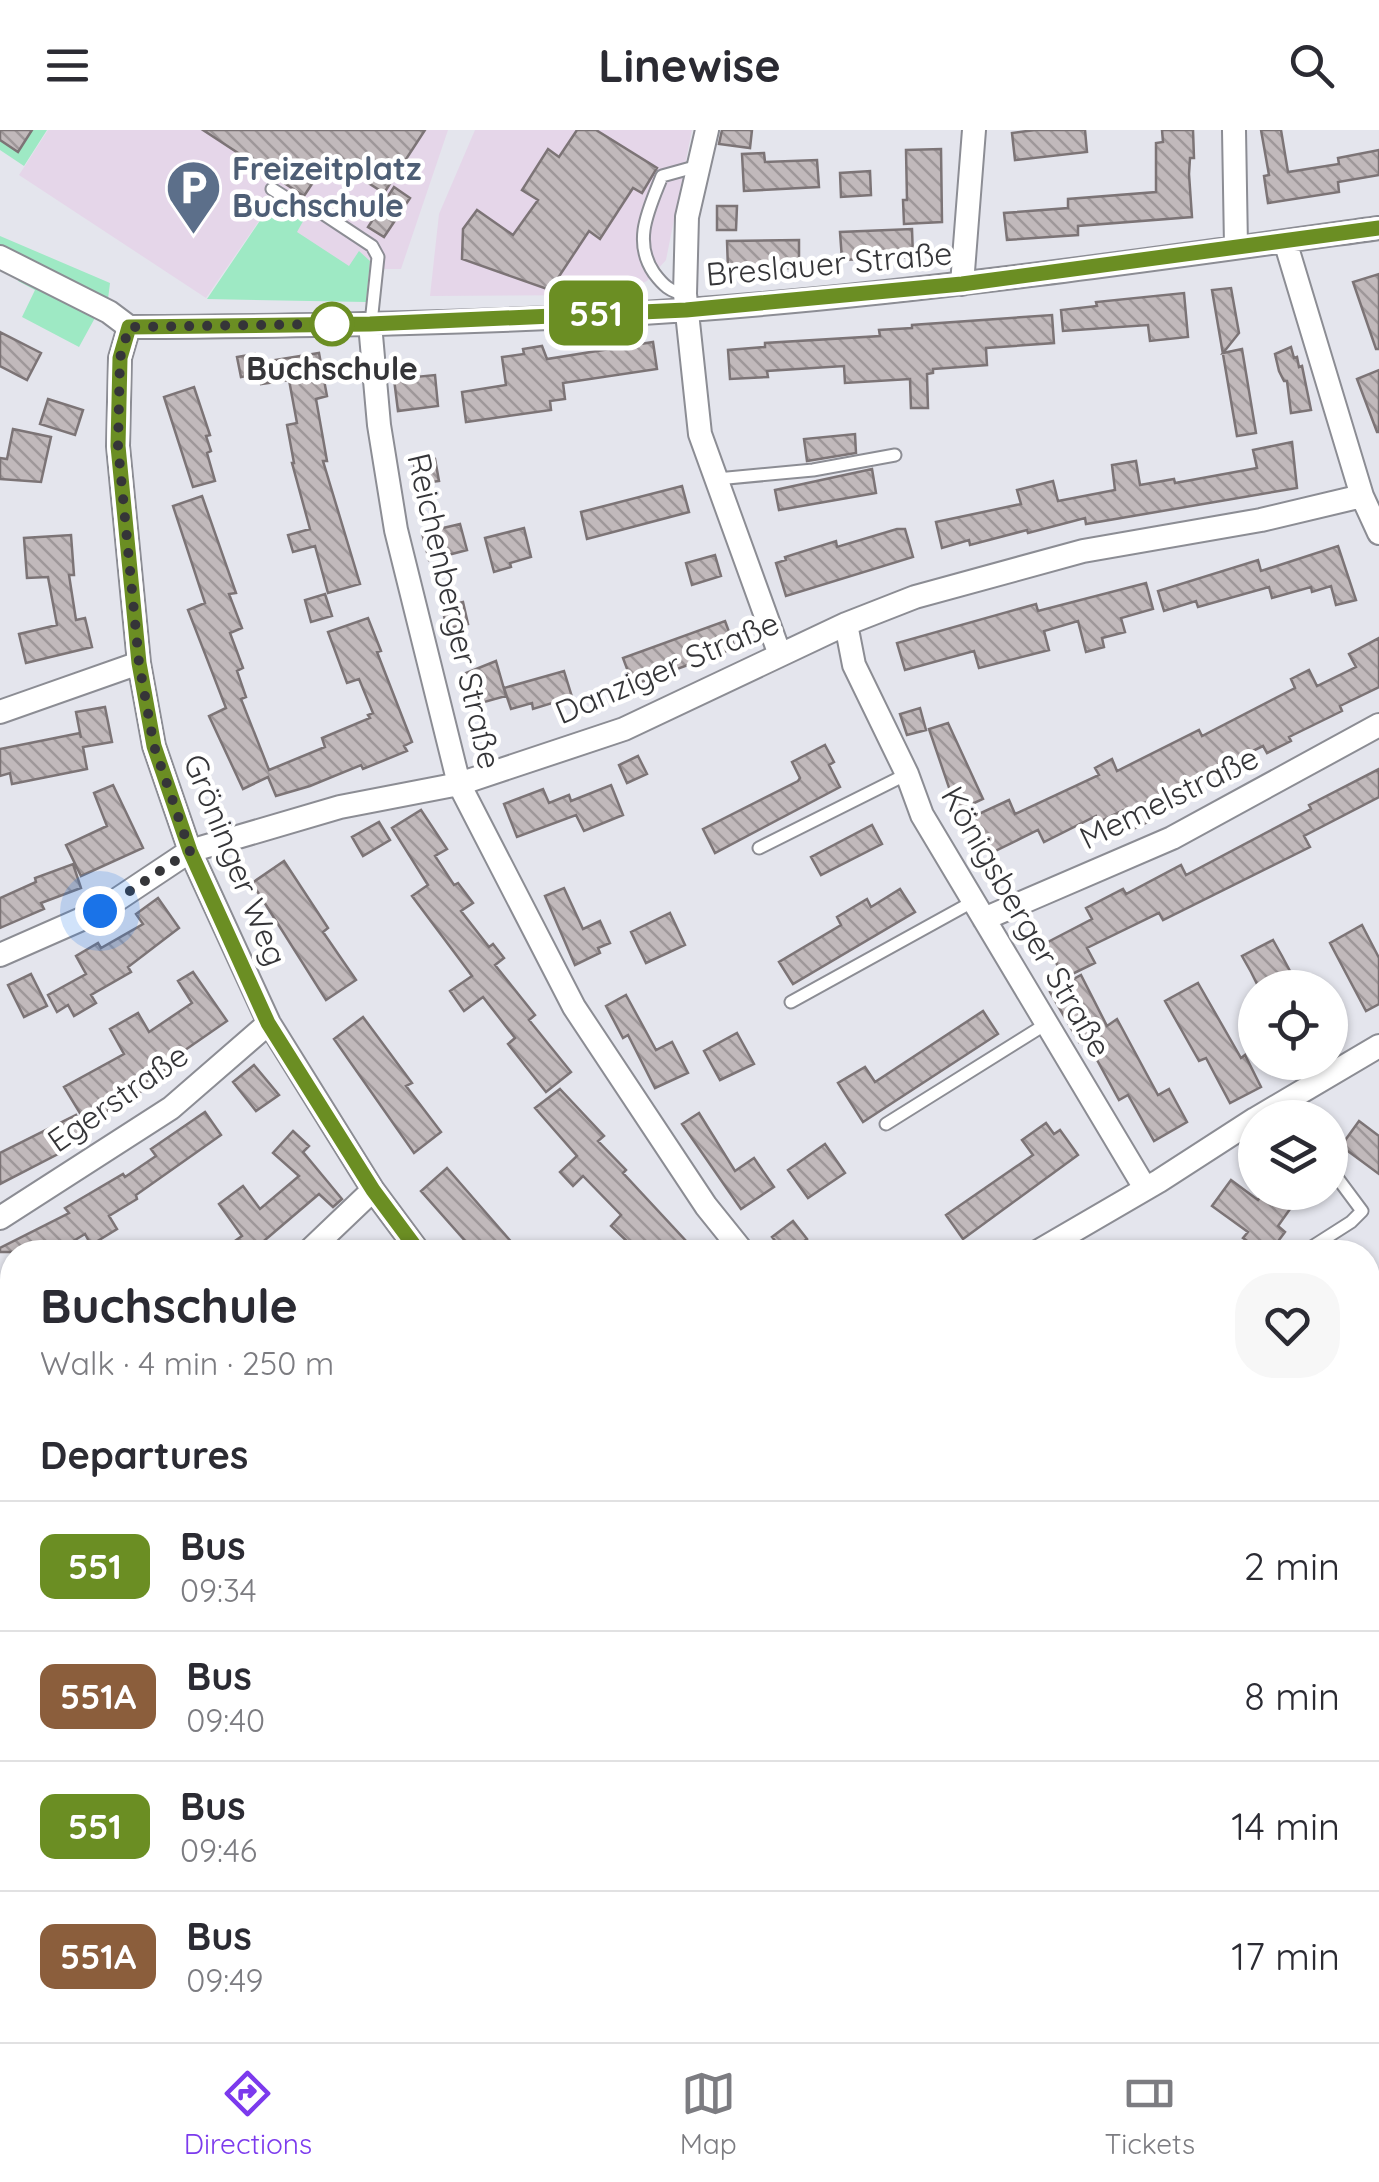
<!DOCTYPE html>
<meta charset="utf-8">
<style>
:root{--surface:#fff;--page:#f7f7f7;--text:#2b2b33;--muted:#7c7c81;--line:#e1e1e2;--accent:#7c3aed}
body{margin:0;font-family:Quicksand,sans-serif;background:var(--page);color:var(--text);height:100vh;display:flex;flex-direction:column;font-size:38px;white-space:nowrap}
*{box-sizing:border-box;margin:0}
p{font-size:32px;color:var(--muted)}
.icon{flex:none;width:55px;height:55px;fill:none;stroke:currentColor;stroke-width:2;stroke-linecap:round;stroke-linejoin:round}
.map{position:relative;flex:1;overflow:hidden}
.side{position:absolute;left:0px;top:1110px;width:1380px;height:802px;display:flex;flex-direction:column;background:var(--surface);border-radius:40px 40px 0 0;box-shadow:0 2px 8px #0004}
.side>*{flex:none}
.badge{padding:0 20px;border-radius:15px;font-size:35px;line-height:65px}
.buttons{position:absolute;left:1238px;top:840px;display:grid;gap:20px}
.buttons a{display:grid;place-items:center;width:110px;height:110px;border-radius:50%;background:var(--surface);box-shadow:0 2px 8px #0004;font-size:50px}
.you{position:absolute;width:50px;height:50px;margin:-25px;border:8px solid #fff;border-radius:50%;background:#1a73e8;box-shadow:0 0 0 15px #1a73e833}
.map>.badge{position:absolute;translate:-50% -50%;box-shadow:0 0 0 5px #fff}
h2{padding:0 40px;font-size:38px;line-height:90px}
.round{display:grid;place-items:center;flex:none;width:105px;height:105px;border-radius:40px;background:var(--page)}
.headline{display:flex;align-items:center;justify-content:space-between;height:170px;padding:0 40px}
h1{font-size:48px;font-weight:700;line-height:75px}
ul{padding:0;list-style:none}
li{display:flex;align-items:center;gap:30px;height:130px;padding:0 40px;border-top:2px solid var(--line)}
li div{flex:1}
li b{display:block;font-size:38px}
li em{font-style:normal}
li .badge{min-width:110px;font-weight:700;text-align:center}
header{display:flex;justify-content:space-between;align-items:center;height:130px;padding:0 40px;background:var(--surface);font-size:45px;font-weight:700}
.dock{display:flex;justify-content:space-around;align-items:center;height:140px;border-top:2px solid var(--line);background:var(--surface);font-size:28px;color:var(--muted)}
.dock a{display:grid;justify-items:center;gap:5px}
.dock .active{color:var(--accent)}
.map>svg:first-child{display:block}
</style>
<header><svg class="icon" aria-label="menu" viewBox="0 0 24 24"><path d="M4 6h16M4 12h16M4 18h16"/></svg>Linewise<svg class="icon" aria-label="search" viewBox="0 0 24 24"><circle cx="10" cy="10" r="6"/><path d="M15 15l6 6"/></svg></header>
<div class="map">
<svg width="1379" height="1912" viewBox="0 0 1379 1912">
<defs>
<pattern id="building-back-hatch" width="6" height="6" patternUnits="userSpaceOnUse" patternTransform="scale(2.5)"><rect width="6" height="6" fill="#c1b9bb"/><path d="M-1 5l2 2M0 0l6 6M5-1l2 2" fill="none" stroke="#9e9799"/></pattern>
</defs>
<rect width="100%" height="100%" fill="#e4e5ed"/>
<path fill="#e5d6e9" d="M48,0H448L401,139H349L263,85L206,168L19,45Z
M475,0H692L666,130L647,151L612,165L430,166L439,84Z"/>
<path fill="#9ee9c4" d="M0,0H47L24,36L0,20Z
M276,67L306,86L297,102L349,136L359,121L370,131L366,172L207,169Z
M0,106L110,153L108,169L0,116Z
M20,147L96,186L79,217L22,187L35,160L18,151Z
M1368,1490L1379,1498V1576L1368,1568Z"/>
<path fill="url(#building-back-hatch)" stroke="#7c7476" stroke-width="2.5" d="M0,0H32L18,22L0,10Z
M203,0H425L384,63L329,28L304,66Z
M577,0H596L657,38L642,63L633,58L600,109L589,101L550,160L462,129L463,99L477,80L513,105L538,70L522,60L548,19L559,27Z
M722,0H752L750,18L719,14Z
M1035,0H1085L1087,22L1015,30L1012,3Z
M1162,0H1193L1194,28H1190L1189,44L1192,87L1078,96V105L1007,110L1004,83L1068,78V69L1156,62V13L1163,12Z
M1261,0H1281L1288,42L1339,34L1338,28L1379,20V45L1338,52L1339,62L1268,73L1264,46L1269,45Z
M941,19L942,92L904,94L903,70H907L906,20Z
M764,23L765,32L817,30L819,57L744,61L742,24Z
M870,41L871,65L841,67L840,43Z
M394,57L410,68L384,107L368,97Z
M717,76H737L736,100H717Z
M912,99L913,127L842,130L840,102Z
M799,110V138L728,139L727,111Z
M1379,144V219H1376L1353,152Z
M1231,158L1239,203L1223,223L1242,219L1256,303L1237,306L1212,160Z
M1184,163L1188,207L1150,211L1148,195L1063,201L1061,180L1097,176L1096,172Z
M1052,185L1054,213L986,218L987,235L933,239V243L927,244L928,278H911L910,249L845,253L844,236L767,241L768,247L730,249L728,220L765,217V213L880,206L879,200L912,198V195Z
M0,202L41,223L27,250L0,236Z
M653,212L657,239L563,253L565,269L550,271L551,280L466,292L462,262L506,255L502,227L524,224L523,219L542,216L547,229Z
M1291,217L1294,228L1297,227L1299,237L1302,236L1311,280L1291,283L1287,251H1284L1279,241L1275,224Z
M319,223L327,266L316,269L327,331H323L360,454L328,463L315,416L293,422L288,405L310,399L292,333H294L287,295L297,293L289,250L261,254L259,244L241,247L237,227L255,224L257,233Z
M1379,240V302H1377L1357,249Z
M435,245L438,276L398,281L394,249Z
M194,257L210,305L206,306L211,321L207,323L215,351L193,357L164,267Z
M48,269L83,280L75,305L40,294Z
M13,299L51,307L41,352L0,349V328L7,329Z
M855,304L856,323L807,331L804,309Z
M1292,312L1297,358L1086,394L1085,388L1028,403L1027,400L970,415L969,410L942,418L936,392L1021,374L1017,360L1053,351L1058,371L1115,360L1112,335L1136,331L1140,355L1174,349L1175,353L1257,338L1253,320Z
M435,329L439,351L417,354L414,333Z
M872,339L876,363L779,380L775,360Z
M682,356L689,382L587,409L581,382Z
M202,366L236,463L229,464L242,498L230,503L243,538L237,541L246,567L241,569L269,640L325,617L322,608L370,588L368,585L373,583L359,549L347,553L328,502L368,488L381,521L377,522L412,612L404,616L407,621L363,639L361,635L310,656L276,666L268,647L243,659L209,586L226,578L188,480L205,473L173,376Z
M460,394L467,420L429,430L422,403Z
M524,398L531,427L510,433L511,437L494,442L485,408Z
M897,399H905L913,427L786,466L776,433L786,430L785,427L836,411L837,417Z
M71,405L74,445H69L76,490L85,488L92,517L26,533L19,504L57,495L48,447L27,448L24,408Z
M1338,416L1356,470L1336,475L1331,456L1312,462L1311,457L1272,468L1269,457L1198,477L1196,471L1164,481L1158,461L1258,430L1261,441Z
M715,425L721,446L692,455L686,433Z
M1146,453L1153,479L1121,488L1125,502L1102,508L1104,517L1086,522L1078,491L1044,501L1049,520L979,538L974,521L905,540L897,513L1036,474L1038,481Z
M325,464L332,486L311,492L305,470Z
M463,472L468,494L447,499L442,477Z
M725,491L735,518L633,555L623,528Z
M1379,508V557L1340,576L1342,581L1289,607L1291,611L1267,623L1263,616L1144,673L1152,690L1133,699L1124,680L1099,692L1096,686L1044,712L1038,700L991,723L974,686L1009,670L1015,684L1099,645L1095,638L1112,629L1117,641L1199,600L1202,606L1295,558L1291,549L1309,540L1317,556L1356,537L1349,524Z
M496,531L506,566L470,576L461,545Z
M564,541L572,567L533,579L532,573L511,579L504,558Z
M105,577L112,612L83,617L87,639L12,654L10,643L0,646V619L80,603L81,608L76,582Z
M920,578L926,600L907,605L900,584Z
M948,593L983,669L957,681L929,599Z
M825,615L834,632L829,635L840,657L715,723L703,699L798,651L800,648L792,632Z
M638,626L647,644L627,653L619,635Z
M1379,639V667L1304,706L1310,717L1163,790L1159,783L1087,818L1095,833L1064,848L1046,813L1092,789L1086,778L1123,759L1126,764L1181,735L1186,745L1311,679L1309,675Z
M113,655L143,718L81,746L66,715L107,696L94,663Z
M611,655L623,685L584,701L576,685L517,707L504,674L543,659L549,673L569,665L571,671Z
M421,680L447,719L435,726L454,755L458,753L473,773L461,781L489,817L493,814L504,828L495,835L535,885L529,890L571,942L546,962L508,914L515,908L483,867L464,881L450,861L472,846L412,766L428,755L392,698Z
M379,692L390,710L363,726L352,707Z
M872,695L882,714L821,745L811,727Z
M284,731L328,798L323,802L356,850L326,870L252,753Z
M73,734L81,758L41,773L44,779L0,798V768L36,752L35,748Z
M564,758L583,799L600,791L610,813L598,818L600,823L575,835L545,766Z
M900,759L915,782L793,854L779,832L841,795L837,787L867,769L871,777Z
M158,768L179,798L128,837L131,842L91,865L96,873L74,886L68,875L57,882L48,865L86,844L76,826L98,813L101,818L143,794L136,784Z
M670,783L685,815L646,833L631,802Z
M1362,795L1379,828V874L1366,881L1330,813Z
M1273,810L1282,826L1299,858H1259L1251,842L1242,826Z
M193,842L227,891L162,936L165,941L142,954L145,959L86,993L64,957L124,924L110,899L138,883L149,902L192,873L178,851Z
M31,844L47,876L24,887L8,855Z
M1081,845L1107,896L1117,889L1158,965L1169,959L1187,992L1154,1011L1128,965L1119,970L1085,908L1079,912L1050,862Z
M1198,853L1241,928L1245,925L1261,957L1230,973L1206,928L1199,931L1165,871Z
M626,865L656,920L672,912L688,943L655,958L628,905L623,908L606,876Z
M983,881L998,904L863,992L838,953L865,937L875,952Z
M363,887L412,953L406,956L441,1002L414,1023L334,909Z
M737,903L754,934L720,950L704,921Z
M254,935L279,965L256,981L233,952Z
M560,959L604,1006L598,1011L626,1040L623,1043L686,1111L674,1122H638L611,1096L621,1085L583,1046L573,1056L560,1042L577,1026L535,978Z
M205,982L221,1005L136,1065L137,1069L109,1086L117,1099L91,1115L85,1104L55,1122H0V1118L69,1083L65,1078L123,1044L125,1047L156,1026L151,1019Z
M699,983L735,1041L754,1028L774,1057L741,1079L682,994Z
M76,985L86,1004L60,1017L62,1022L0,1054V1023Z
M1359,991L1379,1006V1044L1341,1016Z
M1046,993L1054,1004L1060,1000L1078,1025L963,1109L946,1085L1033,1025L1022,1010Z
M293,1001L309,1016L303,1022L342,1069L333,1077L319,1064L265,1110L274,1122H219L242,1106L219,1074L243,1056L260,1079L299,1046L273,1023Z
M825,1014L845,1043L808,1068L788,1040Z
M447,1038L494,1092L520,1122H475L421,1061Z
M1231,1050L1258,1070L1264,1062H1302L1278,1096L1285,1102L1270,1122H1263L1243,1108L1248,1102L1212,1076Z
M793,1091L807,1109L800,1114L807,1122H784L772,1107Z"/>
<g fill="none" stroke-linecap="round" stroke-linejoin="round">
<defs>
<path id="service" d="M272,59L302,78L316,79L372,116L378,127L371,193
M685,164C670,162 663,155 654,143C632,111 649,79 662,46L698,36
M717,349L813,340L895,325
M759,718L907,644
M791,872L974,771
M1284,970L1294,988
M886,994L1046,894
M1304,1122L1351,1092L1362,1081L1330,1038
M710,1900L724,1912
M960,1900L977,1912
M935,1912L952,1900
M1054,1912L1063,1900"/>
<path id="minor" d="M707,0L687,87L685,164L700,304L780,525
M1234,0L1236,116
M1285,111L1362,366L1379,403
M0,127L109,182L129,197C315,196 503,193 688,180C920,163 1149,130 1379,98
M962,154L974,0
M370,194L379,295L396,400L459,654L574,877L706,1076L743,1122
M129,197L120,228L118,316L139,533L154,616L190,721L269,893L373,1060L419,1122
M846,494L854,535L907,644L922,685L1145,1058
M0,582L139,533
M984,789L1172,708L1379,595
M0,825L100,781L190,721L340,677L459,654L624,599L846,494L915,467L1083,421L1261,390L1362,366
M1257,988L1379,916
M0,1088L171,978L269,893
M308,1122L373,1060
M1037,1122L1159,1051L1255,989
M0,1349L12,1344
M1368,1383L1379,1370
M0,1625L12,1645
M0,1887L12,1876
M1269,1900L1339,1912
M830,1912L839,1900
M859,1912L879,1900"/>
</defs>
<use href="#service" stroke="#8c8d94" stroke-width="15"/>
<use href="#minor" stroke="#8c8d94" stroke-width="26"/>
<use href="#service" stroke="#fff" stroke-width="11"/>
<use href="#minor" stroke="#fff" stroke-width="22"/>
</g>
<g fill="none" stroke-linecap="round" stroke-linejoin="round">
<defs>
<path id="line" d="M419,1122L373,1060L268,893L190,721L154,616L139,533L118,316L120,228L129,197L370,194L686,180L962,154L1379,98"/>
</defs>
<use href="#line" stroke="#fff" stroke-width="22"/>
<use href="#line" stroke="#6b8e23" stroke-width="15"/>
<path stroke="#353538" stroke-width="10" stroke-dasharray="0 18" d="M100,781L190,721L154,616L139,533L118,316L120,228L129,197L332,194"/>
</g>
<defs>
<symbol id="parking-pin" viewBox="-11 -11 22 30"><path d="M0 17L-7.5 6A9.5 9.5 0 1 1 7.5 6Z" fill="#5c6f8a" stroke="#fff"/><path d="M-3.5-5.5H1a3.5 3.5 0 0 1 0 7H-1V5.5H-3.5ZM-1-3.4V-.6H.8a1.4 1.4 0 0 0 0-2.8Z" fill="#fff"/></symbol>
</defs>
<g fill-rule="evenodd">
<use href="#parking-pin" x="162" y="26" width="63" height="86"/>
</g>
<circle fill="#fff" stroke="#6b8e23" stroke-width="5" cx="332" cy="194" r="20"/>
<g text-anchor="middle" stroke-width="9" stroke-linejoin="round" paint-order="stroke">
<g font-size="32" font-weight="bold" fill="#4e5e75" stroke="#fff" text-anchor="start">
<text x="232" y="50">Freizeitplatz<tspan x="232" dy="37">Buchschule</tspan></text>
</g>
<g font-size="32" fill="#353538" stroke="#fff">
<text transform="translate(829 134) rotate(-5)" y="11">Breslauer Straße</text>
<text transform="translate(454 481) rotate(77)" y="11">Reichenberger Straße</text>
<text transform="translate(667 538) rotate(-23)" y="11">Danziger Straße</text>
<text transform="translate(1169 668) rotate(-26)" y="11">Memelstraße</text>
<text transform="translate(235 730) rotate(68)" y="11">Gröninger Weg</text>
<text transform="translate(1026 792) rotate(60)" y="11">Königsberger Straße</text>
<text transform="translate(118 968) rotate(-35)" y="11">Egerstraße</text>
</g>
<g font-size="32" font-weight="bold" fill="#353538" stroke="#fff">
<text x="332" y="250">Buchschule</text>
</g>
</g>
</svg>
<div class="buttons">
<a><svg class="icon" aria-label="locate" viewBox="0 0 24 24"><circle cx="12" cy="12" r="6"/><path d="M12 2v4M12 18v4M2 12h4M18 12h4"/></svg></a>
<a><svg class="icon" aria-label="layers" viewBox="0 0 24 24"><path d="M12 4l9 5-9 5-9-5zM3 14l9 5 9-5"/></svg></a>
</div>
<div class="you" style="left:100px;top:781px"></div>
<b class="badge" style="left:596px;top:183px;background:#6b8e23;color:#fff">551</b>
<section class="side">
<div class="headline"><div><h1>Buchschule</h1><p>Walk · 4 min · 250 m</p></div><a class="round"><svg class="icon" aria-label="heart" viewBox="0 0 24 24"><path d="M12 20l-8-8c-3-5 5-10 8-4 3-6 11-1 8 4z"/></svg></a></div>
<h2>Departures</h2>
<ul>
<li><span class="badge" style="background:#6b8e23;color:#fff">551</span><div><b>Bus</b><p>09:34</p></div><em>2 min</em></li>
<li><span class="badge" style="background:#8b5e3c;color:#fff">551A</span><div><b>Bus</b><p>09:40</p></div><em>8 min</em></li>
<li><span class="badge" style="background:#6b8e23;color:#fff">551</span><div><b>Bus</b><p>09:46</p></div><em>14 min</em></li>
<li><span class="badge" style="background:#8b5e3c;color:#fff">551A</span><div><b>Bus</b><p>09:49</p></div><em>17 min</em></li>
</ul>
</section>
</div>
<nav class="dock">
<a class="active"><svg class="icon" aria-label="directions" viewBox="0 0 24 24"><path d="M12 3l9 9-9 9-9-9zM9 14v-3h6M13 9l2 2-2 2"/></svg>Directions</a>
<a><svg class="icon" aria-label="map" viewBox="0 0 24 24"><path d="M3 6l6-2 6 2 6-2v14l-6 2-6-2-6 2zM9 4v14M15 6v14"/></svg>Map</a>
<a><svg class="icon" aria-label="tickets" viewBox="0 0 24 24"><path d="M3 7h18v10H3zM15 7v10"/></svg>Tickets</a>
</nav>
